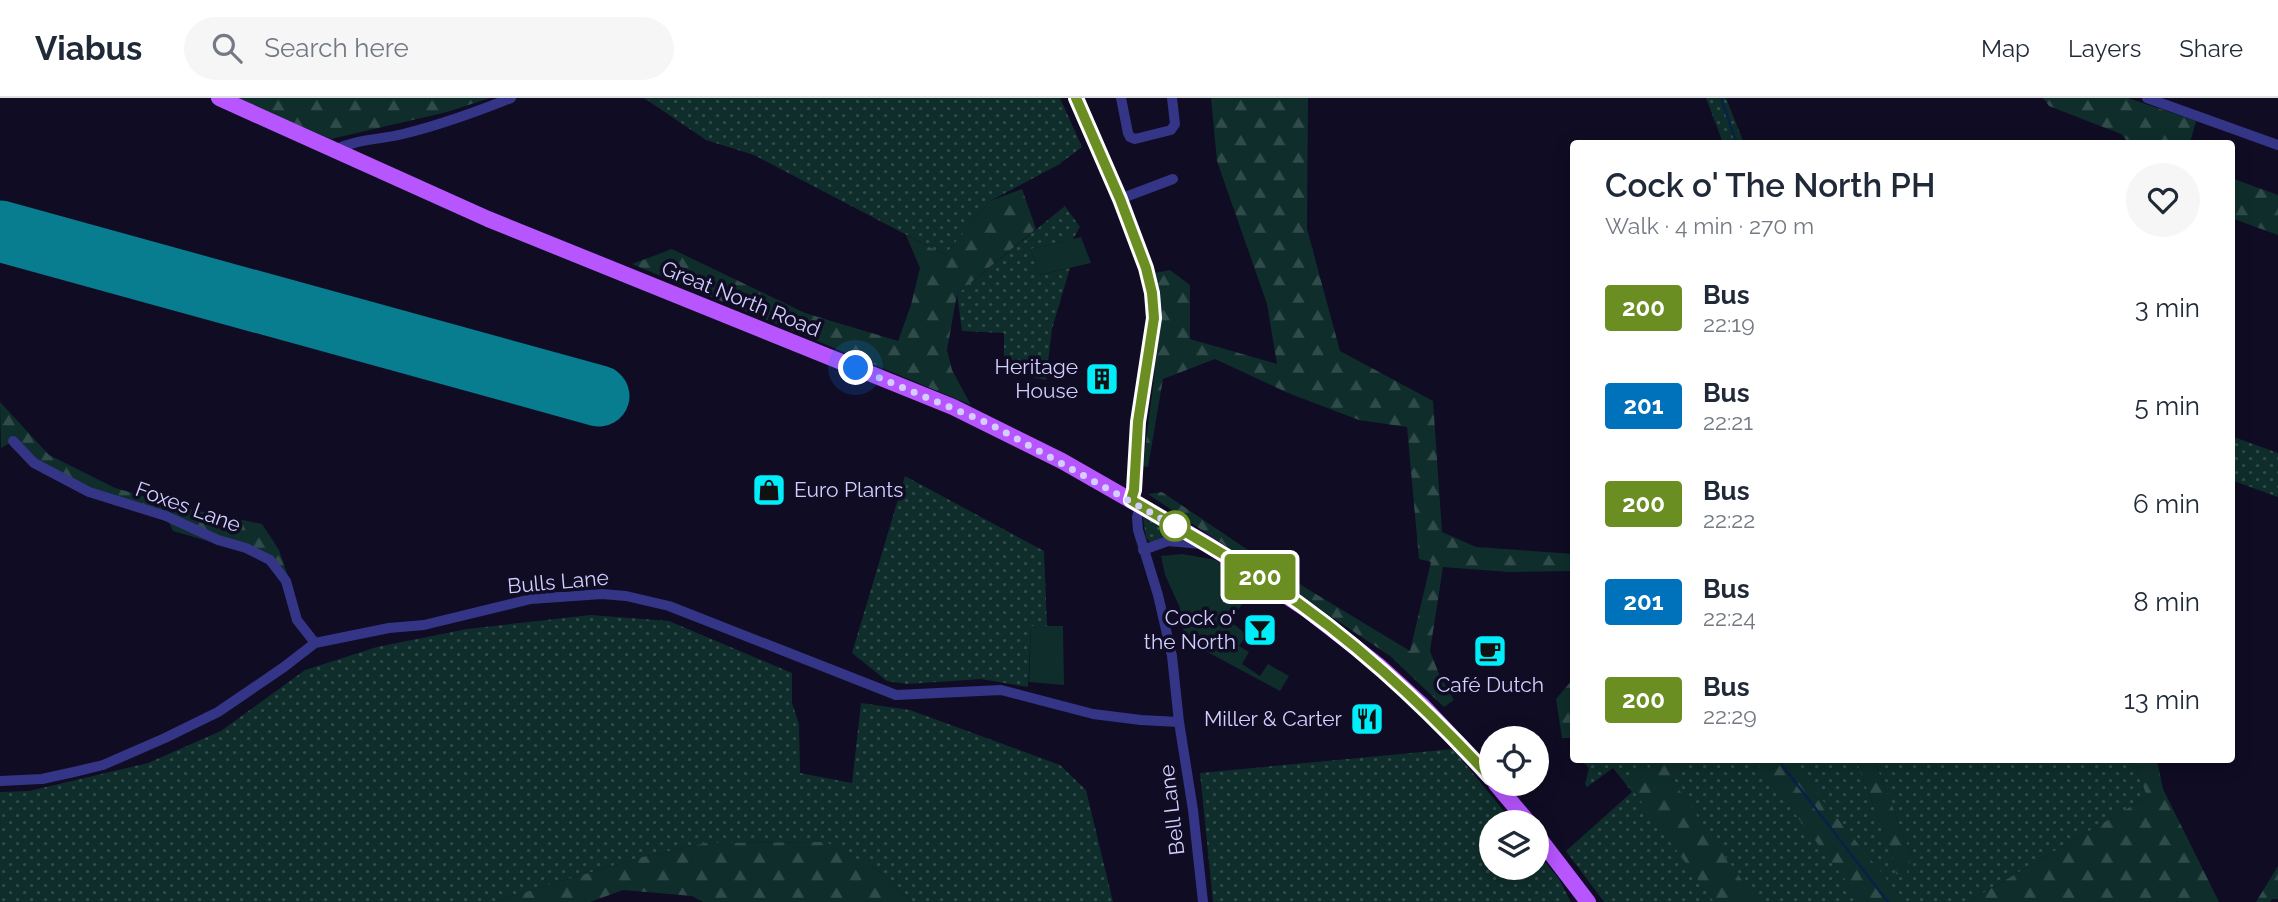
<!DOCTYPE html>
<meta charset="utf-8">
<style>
:root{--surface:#fff;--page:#f6f6f7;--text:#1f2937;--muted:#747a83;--line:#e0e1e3}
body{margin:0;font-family:Raleway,sans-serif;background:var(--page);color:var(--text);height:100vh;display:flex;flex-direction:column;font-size:26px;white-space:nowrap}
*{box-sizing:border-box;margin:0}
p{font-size:23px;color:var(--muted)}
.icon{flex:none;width:38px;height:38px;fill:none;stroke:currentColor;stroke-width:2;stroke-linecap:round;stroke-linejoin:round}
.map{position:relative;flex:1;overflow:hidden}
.drawer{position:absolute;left:1570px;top:42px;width:665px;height:623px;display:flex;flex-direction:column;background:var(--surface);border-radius:7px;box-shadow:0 4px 18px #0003}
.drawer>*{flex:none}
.badge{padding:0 14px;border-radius:5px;font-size:24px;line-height:46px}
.buttons{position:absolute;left:1479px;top:628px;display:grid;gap:14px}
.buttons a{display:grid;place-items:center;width:70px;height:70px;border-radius:50%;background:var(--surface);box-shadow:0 4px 18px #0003;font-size:35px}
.you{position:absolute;width:35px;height:35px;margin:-18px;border:5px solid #fff;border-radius:50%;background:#1a73e8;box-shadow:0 0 0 10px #1a73e833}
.map>.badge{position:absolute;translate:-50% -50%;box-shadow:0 0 0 4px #fff}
.round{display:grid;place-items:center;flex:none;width:74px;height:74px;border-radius:37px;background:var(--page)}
.head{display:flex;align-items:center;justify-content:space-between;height:119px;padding:0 35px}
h1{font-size:33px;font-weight:600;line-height:52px}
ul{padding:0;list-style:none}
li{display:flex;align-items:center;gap:21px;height:98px;padding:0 35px}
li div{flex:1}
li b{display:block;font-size:26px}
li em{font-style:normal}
li .badge{min-width:77px;font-weight:700;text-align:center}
header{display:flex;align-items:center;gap:42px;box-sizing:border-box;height:98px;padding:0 35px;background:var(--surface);border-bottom:2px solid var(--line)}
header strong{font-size:33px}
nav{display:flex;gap:38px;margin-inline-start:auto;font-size:24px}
.search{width:490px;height:63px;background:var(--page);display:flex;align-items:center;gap:18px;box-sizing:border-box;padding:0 24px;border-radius:38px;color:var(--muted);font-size:26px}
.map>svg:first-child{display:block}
</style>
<header>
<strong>Viabus</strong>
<div class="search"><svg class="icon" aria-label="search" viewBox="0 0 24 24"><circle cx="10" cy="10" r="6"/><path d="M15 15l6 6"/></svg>Search here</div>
<nav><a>Map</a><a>Layers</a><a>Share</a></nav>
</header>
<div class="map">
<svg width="2278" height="804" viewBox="0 0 2278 804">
<defs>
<pattern id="grass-dots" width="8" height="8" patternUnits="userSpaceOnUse" patternTransform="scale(1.75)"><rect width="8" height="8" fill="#0f2e2b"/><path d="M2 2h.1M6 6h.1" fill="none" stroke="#314b4b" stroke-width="1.8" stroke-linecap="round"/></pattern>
<pattern id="forest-firs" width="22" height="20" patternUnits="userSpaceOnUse" patternTransform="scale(1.75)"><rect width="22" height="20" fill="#0f2e2b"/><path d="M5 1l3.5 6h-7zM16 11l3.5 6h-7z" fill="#314b4b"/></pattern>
</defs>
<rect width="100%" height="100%" fill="#0f0c24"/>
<path fill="url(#grass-dots)" d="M644,0H1060L1082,49L1058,67L990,103L945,157L754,57L706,42Z
M1706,0H1726L1744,45H1723Z
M1065,108L1080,129L1073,141L1031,151L1039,177L1070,170L1052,231L1046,282L1004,273V235L962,233L957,196Z
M2231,338L2278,355V399L2231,382Z
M905,378L1044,453L1047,528H1031L1028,589L981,581L907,586L887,583L852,555Z
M1143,419H1146L1180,439L1150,444L1146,440Z
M591,517L669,523L792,575V605L799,626L800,675L852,685L861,605L910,612L1060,667L1086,692L1113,804H912L879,773L825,744L706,745L642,759L492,804H0V694L29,693L148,665L221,633L305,572L377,549L467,531Z
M1453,651L1513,724H1491V770H1536L1537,754L1559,781L1571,804H1213L1200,675Z
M1581,662H1856L1892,756L1896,776L1905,779L1911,756L1874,662H2134L2147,699L1968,804H1604L1566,753L1632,694L1613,670L1587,689L1585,686L1589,670Z"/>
<path fill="url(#forest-firs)" d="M235,0H490L447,14L331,41Z
M1211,0H1308L1307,131L1340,253L1433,303L1442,434L1476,449L1573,456V473L1509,474L1443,469L1430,553L1439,576L1454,602L1444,609L1390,558L1148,396L1162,394L1291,481L1410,553L1431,464L1419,461L1407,329L1359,322L1288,295L1215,261L1163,281L1148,369L1143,368L1154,280L1160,210L1150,176L1170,172L1190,187V241L1277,266L1267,206L1217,63Z
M2043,0H2128L2196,23L2190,45H2129L2121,36L2049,8Z
M2231,80L2278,97V137L2231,120Z
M1022,91L1036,131L957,196L947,252L952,272L971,307L632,166L672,151L805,215L898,243L911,207L920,170L906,137L945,157L990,103Z
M0,304L49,357L115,390L189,411L262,426L279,452L293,493L272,469L249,455L173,433L166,418L110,401L41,367L13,343L1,350Z
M1573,581V640H1562L1556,601Z
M1639,662L1652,672L1664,662H1697L1670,679L1757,804H1714L1630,688Z
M1754,662H1790L1902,800L1901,804H1862Z
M1856,662H1874L1911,756L1906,780L1896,776L1892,756Z
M2134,662H2157L2163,691L2219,804H1968L2147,699Z
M826,744L879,773L912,804H703L692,798L623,792L590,804H492L642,759L706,745Z
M2278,768V801H2272L2270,804H2256Z"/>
<path fill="#0f2e2b" d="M1081,139L1091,165L1039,177L1031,151Z
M1182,456L1216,462L1256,487L1230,523L1247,537L1239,548L1249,554L1242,566L1260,578L1268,566L1289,578L1280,593L1185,542L1180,510L1165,477L1161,458Z
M1031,528H1063L1064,587L1029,584Z"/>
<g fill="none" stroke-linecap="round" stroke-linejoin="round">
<path stroke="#082247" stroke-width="2.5" d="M1721,0L1737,46
M1778,662L1888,804"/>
<path stroke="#087d8f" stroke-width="61" d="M0,133L599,298"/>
<path stroke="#343586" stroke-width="10" d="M1076,0L1120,101L1146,170L1152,195L1154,220L1138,324L1134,392L1131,402
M1121,0L1128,35L1130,39L1135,41L1171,32L1175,26L1172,0
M2147,0L2278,47
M334,52C356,41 379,42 403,36C440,27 476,14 511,0
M1120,101L1173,81
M13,343L34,365L89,394L166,418L218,442L246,450L270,462L286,483L297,522L315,545
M1140,408L1137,419L1138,432L1158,497L1172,558L1179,624L1193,712L1203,804
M1143,452L1168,443L1201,446
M0,683L42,681L74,674L103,667L165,640L218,614L284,569L315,545L389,530L424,527L531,501L602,496L626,498L669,508L896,597L1001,592L1093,616L1141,622L1179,624"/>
<path stroke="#b756ff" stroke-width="16" d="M219,0L488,121L953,309L1062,363L1207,446L1306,511L1378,567L1423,608L1491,680
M1496,686L1528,724
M1536,736L1588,804"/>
</g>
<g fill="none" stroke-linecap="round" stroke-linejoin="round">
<defs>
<path id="line" d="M1076,0L1120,101L1146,170L1152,195L1154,220L1138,324L1134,392L1131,402C1175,428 1220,453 1263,481C1349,537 1422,605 1491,680"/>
</defs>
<use href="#line" stroke="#fff" stroke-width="16"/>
<use href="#line" stroke="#6b8e23" stroke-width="10"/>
<path stroke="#d2cfff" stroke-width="7" stroke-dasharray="0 12.6" d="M856,270L990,326L1175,428"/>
</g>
<defs>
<symbol id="building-square" viewBox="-11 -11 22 22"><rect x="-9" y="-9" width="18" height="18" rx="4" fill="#00eefa" stroke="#0f0c24"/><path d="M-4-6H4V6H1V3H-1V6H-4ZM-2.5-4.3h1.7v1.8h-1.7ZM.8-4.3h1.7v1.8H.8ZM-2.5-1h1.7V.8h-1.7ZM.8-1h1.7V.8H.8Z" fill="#111"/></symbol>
<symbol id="shop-square" viewBox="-11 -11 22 22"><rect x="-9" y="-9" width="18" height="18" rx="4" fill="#00eefa" stroke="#0f0c24"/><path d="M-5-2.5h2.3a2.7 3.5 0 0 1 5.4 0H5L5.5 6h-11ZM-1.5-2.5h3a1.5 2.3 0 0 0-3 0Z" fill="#111"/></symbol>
<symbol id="bar-square" viewBox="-11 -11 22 22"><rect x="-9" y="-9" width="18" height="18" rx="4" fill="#00eefa" stroke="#0f0c24"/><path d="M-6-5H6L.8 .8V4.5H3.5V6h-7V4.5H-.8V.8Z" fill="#111"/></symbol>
<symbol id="cafe-square" viewBox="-11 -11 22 22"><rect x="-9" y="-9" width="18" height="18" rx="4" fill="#00eefa" stroke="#0f0c24"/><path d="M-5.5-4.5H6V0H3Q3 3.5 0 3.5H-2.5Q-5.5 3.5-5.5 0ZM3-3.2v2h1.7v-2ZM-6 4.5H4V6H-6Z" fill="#111"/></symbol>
<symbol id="restaurant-square" viewBox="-11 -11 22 22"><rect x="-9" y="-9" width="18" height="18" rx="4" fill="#00eefa" stroke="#0f0c24"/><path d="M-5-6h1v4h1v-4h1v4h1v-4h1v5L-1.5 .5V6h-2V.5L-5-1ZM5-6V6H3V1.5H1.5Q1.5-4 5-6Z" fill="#111"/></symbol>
</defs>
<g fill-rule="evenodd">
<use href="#building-square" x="1083" y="262" width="38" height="38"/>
<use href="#shop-square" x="750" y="373" width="38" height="38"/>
<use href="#bar-square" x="1241" y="513" width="38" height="38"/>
<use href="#cafe-square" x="1471" y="534" width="38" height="38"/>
<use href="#restaurant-square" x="1348" y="602" width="38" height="38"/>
</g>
<circle fill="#fff" stroke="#6b8e23" stroke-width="3.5" cx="1175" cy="428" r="14"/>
<g text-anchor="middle" stroke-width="7" stroke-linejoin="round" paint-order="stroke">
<g font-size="21" fill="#d2cfff" stroke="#0f0c24">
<text transform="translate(741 201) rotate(22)" y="7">Great North Road</text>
<text transform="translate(188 409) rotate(20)" y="7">Foxes Lane</text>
<text transform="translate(558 484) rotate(-5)" y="7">Bulls Lane</text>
<text transform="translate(1172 712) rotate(-97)" y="7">Bell Lane</text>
</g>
<g font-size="21" fill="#d2cfff" stroke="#0f0c24" text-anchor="end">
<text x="1078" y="276">Heritage<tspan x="1078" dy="24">House</tspan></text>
<text x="794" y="399" text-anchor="start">Euro Plants</text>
<text x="1236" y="527">Cock o'<tspan x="1236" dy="24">the North</tspan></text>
<text x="1490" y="594" text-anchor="middle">Café Dutch</text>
<text x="1342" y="628">Miller &amp; Carter</text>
</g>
</g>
</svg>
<div class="buttons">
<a><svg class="icon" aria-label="locate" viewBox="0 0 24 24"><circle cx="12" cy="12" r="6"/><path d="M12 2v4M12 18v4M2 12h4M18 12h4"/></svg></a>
<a><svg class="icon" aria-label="layers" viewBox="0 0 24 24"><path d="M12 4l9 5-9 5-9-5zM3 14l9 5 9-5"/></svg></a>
</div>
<div class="you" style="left:856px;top:270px"></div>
<b class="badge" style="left:1260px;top:479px;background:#6b8e23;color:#fff">200</b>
<section class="drawer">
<div class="head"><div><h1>Cock o' The North PH</h1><p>Walk · 4 min · 270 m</p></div><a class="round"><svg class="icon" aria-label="heart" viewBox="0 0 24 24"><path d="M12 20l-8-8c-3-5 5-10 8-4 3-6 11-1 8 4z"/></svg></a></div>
<ul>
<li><span class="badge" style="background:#6b8e23;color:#fff">200</span><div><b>Bus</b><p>22:19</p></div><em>3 min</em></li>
<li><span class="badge" style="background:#0072bc;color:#fff">201</span><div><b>Bus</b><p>22:21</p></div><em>5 min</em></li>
<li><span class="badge" style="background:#6b8e23;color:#fff">200</span><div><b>Bus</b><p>22:22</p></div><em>6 min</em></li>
<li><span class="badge" style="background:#0072bc;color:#fff">201</span><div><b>Bus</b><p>22:24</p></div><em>8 min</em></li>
<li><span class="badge" style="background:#6b8e23;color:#fff">200</span><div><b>Bus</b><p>22:29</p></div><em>13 min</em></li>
</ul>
</section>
</div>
